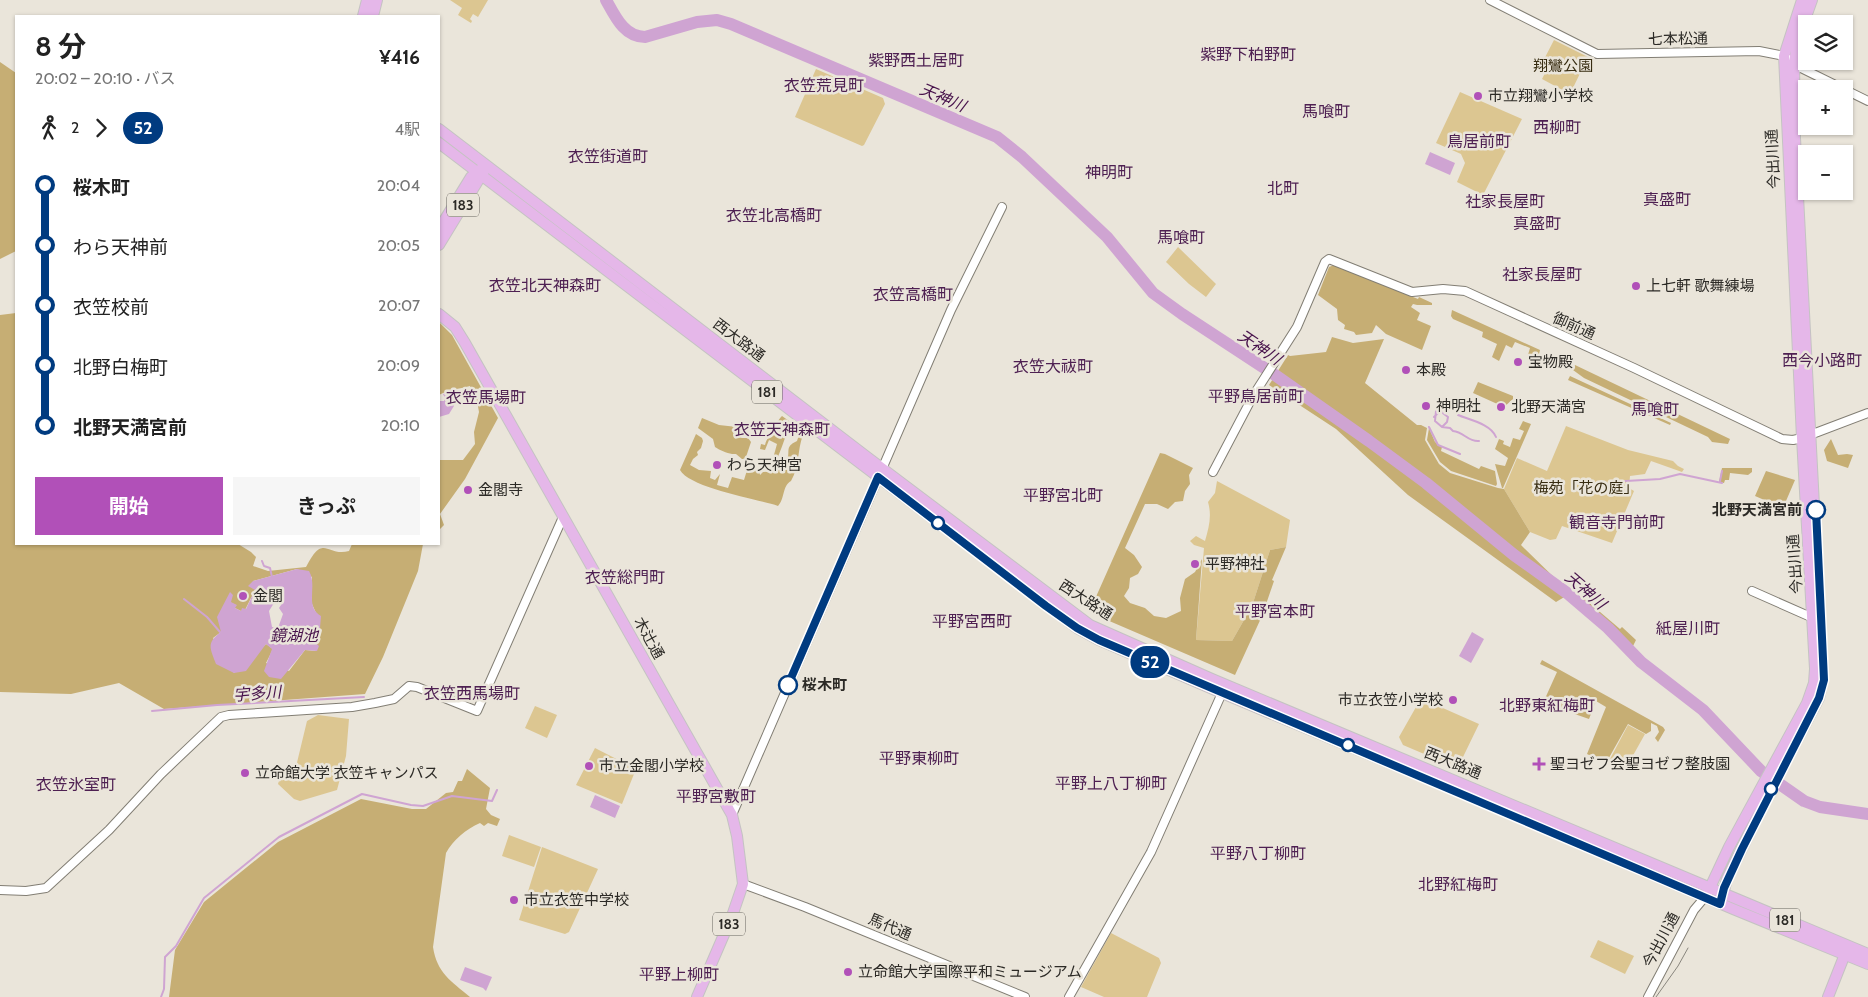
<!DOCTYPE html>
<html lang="ja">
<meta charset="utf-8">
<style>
:root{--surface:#fff;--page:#f6f6f6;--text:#222;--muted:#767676;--accent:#b150b8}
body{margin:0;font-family:Cabin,"Noto Sans JP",sans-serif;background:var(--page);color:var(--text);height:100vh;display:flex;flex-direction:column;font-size:19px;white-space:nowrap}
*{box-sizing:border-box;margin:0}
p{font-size:16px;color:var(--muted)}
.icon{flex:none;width:28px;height:28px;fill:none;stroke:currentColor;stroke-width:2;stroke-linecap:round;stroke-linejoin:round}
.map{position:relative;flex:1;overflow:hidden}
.side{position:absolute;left:15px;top:15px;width:425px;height:530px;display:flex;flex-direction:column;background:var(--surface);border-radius:0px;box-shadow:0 1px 4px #0004}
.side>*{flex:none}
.badge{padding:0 10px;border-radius:16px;font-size:18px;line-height:32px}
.buttons{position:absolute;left:1798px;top:15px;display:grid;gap:10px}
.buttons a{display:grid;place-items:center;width:55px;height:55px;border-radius:0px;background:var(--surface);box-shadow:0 1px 4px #0004;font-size:25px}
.map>.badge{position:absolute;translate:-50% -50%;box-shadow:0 0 0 2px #fff}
.legs{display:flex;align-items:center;gap:8px;height:55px;padding:0 20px;font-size:16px}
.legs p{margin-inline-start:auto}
.summary{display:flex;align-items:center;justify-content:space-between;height:85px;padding:0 20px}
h1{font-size:28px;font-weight:700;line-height:38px}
.primary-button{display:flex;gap:10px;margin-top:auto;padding:10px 20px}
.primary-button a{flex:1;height:58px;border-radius:0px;background:var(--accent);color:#fff;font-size:20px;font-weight:700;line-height:58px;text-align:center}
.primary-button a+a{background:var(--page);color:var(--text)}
ul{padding:0 20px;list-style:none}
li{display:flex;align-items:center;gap:18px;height:60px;font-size:19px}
li i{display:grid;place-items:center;width:8px;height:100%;margin:0 6px;background:currentColor}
li i::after{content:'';width:12px;height:12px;margin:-6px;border:4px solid;border-radius:50%;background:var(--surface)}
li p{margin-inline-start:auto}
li:first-child i{background:linear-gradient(#0000 50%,currentColor 0)}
li:last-child i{background:linear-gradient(currentColor 50%,#0000 0)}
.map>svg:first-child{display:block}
</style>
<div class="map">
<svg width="1868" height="997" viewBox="0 0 1868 997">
<rect width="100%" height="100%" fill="#eae5da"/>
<path fill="#dcc691" d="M450,0H488L478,17L473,14L470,19L472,21L471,23L458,15L462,8Z
M1554,40L1588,57L1570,94L1542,79L1545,73L1539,69Z
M816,69L883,98L885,104L864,145L862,146L795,117Z
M1460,92L1522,119L1483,195L1457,182L1465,163L1461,154L1436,143Z
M1178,247L1216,284L1206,297L1189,284L1166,262Z
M1566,426L1628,450L1673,461L1678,466L1684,469L1682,472L1651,461L1645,474L1630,476L1629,488L1634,491L1612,543L1562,526L1556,539L1550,540L1530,532L1504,489L1517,458L1547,471Z
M1217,481L1290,520L1286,547L1270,550L1252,606L1232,641L1196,640L1204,548L1194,545L1190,541L1196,536L1205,541C1209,527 1212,516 1208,502L1215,493Z
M1420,700L1428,705H1436L1479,724L1463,757L1455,754L1450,765L1403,745L1399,737Z
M535,706L557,715L547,738L525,728Z
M318,715L349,719L346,756L337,790L300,801L294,799L278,784L281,774L294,775L307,721Z
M1628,725L1645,734L1626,768L1610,759Z
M595,748L636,769L622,804L576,785Z
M509,835L541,847L534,867L502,856Z
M542,847L598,869L569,932L565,934L519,920Z
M1111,933L1159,958L1161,963L1147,997H1104L1081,987Z
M1598,940L1634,956L1625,974L1590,957Z"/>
<path fill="#c6ae74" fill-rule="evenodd" d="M0,62L16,73V251L0,259Z
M1334,265L1418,299L1419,297L1432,303V305H1417L1413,304L1411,307L1420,313L1417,320L1431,326L1422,350L1386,334L1376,325L1372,333L1356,335L1354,332L1344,329L1345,325L1338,320L1337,309L1318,295L1329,267Z
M1452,310L1540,350L1539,354L1528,355L1530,348L1515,342L1512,348L1506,345L1499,361L1492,357L1497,344L1482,337L1483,332L1453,319L1451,316Z
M16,313V544H138L139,545L238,544L251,552L256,557L253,566L268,571L306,567C324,532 326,557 349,551L352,544H423L418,571L383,657L365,694L164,709L119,683L71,694L0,692V315ZM297,569L312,577V604L316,613L312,639L316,651L305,650L289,671L266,663L273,649L266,644L234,673L213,638L221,632L232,593L230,602L235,608L241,611L245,610L255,590L253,581Z
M439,322L452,335L498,418L465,479L440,514L444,525L439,530V460H463L475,444L474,432L479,412L477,401L470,386C459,389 448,390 439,395Z
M1332,337L1353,343L1384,339L1365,383L1417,425H1421L1427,428L1425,440L1439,464L1450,473L1498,488L1504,489L1530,532L1521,545L1565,588L1586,600L1620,629L1622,627L1636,640L1633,646L1638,651L1636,652L1587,606L1571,593L1556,602L1408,495L1336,429L1269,385L1288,355L1290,356L1326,352Z
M1575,365L1730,439L1728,444L1712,442L1708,437L1584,378L1573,370Z
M1570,376L1671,423L1670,425L1568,380Z
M1478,382L1513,396V399L1504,407L1473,393Z
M782,416L789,421L790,424C787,432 777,463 773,466L763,464V460L772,462L777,444L769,440L765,450L760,449L761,444L765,445C767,437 770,437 773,431C777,425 777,421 782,416Z
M702,418L719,425L737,427L745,430L741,438H748L751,442L746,457L747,459H742L736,454H732C727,453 719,450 715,447L713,439L698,428Z
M1523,421L1531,424L1503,488H1502L1495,464L1505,466L1508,458L1495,449L1499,439L1504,441L1503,444L1510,447L1513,438L1520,440L1524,431L1519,429Z
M1429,428L1435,442L1442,447L1441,451L1479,469L1481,466L1495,471L1497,484L1496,486L1451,471L1440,462L1427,440Z
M800,432H802L803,435C797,450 800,466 791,481C782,486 785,499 778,506C757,499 690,488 680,470L696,434L702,438L703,441L701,448L697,452L698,455L693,459L690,465L699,470L711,471L710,478L715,480L720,474L717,485L728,488L732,477L744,480L748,467L759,469L760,475L763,472L778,471C780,466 783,465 786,461C792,453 783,447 797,441Z
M1831,439L1838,455L1847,454L1853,455L1848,468L1827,461L1824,450Z
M1160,453L1165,454L1193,468L1189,475L1190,484L1185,491L1183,501L1175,502L1168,509L1157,504H1145L1125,548L1134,555L1142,567L1138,574L1130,578L1129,588L1124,596L1130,603L1145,608L1154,616L1166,618L1181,611L1180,598L1185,579L1195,572L1202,559L1196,640L1232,641L1252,606L1270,550L1286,547L1272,580L1274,581L1262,616L1235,675L1093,614L1091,608Z
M1722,468H1752V472L1748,475L1730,473L1729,480H1725L1724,483L1719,482Z
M1766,471L1795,480L1783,508L1755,496Z
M1542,660L1663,727L1665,730L1658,742L1655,738L1659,732L1657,726L1651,723V731L1646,734L1628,724L1606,763L1587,754L1606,707L1596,701L1589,719L1543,703L1557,672L1540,664Z
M467,769L490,788L486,809L491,815L500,819L497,826L488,823L484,826L480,823C466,829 453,840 446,853L433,947C437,973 451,981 470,997H169L175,950L204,902L278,842L361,799L412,809H426L446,793L453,792L458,781H462Z"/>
<path fill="#cfa4d2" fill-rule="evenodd" d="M1430,152L1455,163L1450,175L1425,164Z
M446,393H454V406L449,414L439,417V401H444L445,398L443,394Z
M297,569L309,571C318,586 304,606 321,616L320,628L314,631L312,639L319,646L317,651L305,650L281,679L269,677L264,671L272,649L266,644L246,671L234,673L216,664C210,648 206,643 221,632L217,617L230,592L233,595L231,602L237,605L235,608L241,611L242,608L246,609L255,590L248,586L253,581ZM281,595L283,602L279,608L283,614L278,628L272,627L269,611L274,603L275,598Z
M1472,632L1484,639L1471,663L1459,656Z
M595,795L620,806L615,818L590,807Z
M465,967L492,977L486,991L483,988L460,980Z"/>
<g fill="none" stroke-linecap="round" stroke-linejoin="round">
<path stroke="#cfa4d2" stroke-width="2" d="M1436,411L1435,421L1442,427L1450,428L1453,431C1464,432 1468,442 1479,441
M1458,415C1470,420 1491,424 1496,437
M1434,417L1440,411L1448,417L1447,422L1442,427
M1429,427L1438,445L1460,454
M1720,481L1722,471
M1609,482L1660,479L1680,474L1722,483
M262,561L264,566L270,568L272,577
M184,599L207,617L220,632
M152,711L217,705L364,697
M161,997L164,989L165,957L176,946L204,898L279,837L362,794L411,805L423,806L452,796L492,801L497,790"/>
<path stroke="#cfa4d2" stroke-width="12" d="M606,0C615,16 624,37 645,37L697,22L717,20L731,24L997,137L1022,157L1107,237L1153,293L1182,314L1275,375L1369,441L1426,483L1514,555L1567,593L1608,628L1641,662L1703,710L1761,771L1804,801L1820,807L1868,814"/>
<defs>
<path id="minor" d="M1490,0L1597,54L1759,51L1784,56L1801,68L1868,101
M1213,472L1253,396L1297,327L1325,262L1329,259L1412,292L1443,289L1465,291L1634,368L1782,439L1793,440L1802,438L1868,413
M1752,591L1813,618L1816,621
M732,815L951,310L1002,207
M743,884L805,907L1025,997
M0,890L26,891L46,888L109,830L161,774L221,717L229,715L352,707L375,703L394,699L409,686L417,687L477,711L563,517
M1069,997L1151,852L1222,693
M1648,997L1694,910L1705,897"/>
<path id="major" d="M363,16L367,0
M373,16L377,0
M439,129L867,457L1090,625L1212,679L1868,954
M439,143L1077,628L1099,640L1222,693L1428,779L1733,909L1868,964
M439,229L471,177L482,168
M439,245L484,171
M439,314L455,327L465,343L732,815L737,836L743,884L732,916L697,997
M1707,894L1729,847L1807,703L1814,683L1815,669L1802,438L1784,56L1802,0
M1722,898L1727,879L1764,803L1819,698L1823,680L1795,138L1794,62L1798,39L1812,0
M1828,997L1847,949"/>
</defs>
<use href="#minor" stroke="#827e74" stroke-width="10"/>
<use href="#major" stroke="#c4c3c2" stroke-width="12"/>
<use href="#minor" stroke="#fff" stroke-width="8"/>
<use href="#major" stroke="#e5b7e9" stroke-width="10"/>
<path stroke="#89867e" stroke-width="1" d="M1656,997L1678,966L1688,948"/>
</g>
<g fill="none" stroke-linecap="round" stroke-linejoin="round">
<defs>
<path id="line-1" d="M788,685L878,477L1046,606L1077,628L1099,640L1720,904L1724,888L1742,849L1819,698L1824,680L1816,510"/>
</defs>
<use href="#line-1" stroke="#fff" stroke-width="11"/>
<use href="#line-1" stroke="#003b80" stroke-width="8"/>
</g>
<g fill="#b150b8" stroke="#eae5da" stroke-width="2">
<circle cx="1478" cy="96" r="5"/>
<circle cx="1636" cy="286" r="5"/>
<circle cx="1518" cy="362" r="5"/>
<circle cx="1406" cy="370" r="5"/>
<circle cx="1426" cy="406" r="5"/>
<circle cx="1501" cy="407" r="5"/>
<circle cx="717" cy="465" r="5"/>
<circle cx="468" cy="490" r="5"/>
<circle cx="1195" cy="564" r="5"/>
<circle cx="243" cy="596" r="5"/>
<circle cx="1453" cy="700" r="5"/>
<path d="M1536.5 756.5h5v5h5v5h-5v5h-5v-5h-5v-5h5z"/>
<circle cx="589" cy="766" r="5"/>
<circle cx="245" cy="773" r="5"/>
<circle cx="514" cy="900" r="5"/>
<circle cx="848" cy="972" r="5"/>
</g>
<g fill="#fff" stroke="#003b80" stroke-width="2.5">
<circle cx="1816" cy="510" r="9"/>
<circle cx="938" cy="523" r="6"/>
<circle cx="788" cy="685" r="9"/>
<circle cx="1348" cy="745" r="6"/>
<circle cx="1771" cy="789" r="6"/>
</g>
<g text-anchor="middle" stroke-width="5" stroke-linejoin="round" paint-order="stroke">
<g fill="#eae5da" stroke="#65625c" stroke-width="1">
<rect x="447" y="193.5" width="32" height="23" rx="4"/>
<rect x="752" y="380.5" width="30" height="23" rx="4"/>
<rect x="1770" y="908.5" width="30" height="23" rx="4"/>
<rect x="713" y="912.5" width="32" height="23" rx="4"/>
</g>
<g font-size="14" font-weight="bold" fill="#2c2a26">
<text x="463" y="210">183</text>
<text x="767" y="397">181</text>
<text x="1785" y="925">181</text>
<text x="729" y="929">183</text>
</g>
<g font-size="15" fill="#2c2a26" stroke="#eae5da">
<text transform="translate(1678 39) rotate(-1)" y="5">七本松通</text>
<text transform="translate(1773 159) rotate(-93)" y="5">今出川通</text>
<text transform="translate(1574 326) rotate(24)" y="5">御前通</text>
<text transform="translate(739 340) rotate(37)" y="5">西大路通</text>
<text transform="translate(1795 564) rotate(-94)" y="5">今出川通</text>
<text transform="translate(1086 600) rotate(33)" y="5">西大路通</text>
<text transform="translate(649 638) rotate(61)" y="5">木辻通</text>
<text transform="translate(1453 763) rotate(22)" y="5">西大路通</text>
<text transform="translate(890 927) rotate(23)" y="5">馬代通</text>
<text transform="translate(1661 940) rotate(-62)" y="5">今出川通</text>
</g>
<g font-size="15" fill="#372c11" stroke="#eae5da">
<text x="1563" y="71">翔鸞公園</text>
<text x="1586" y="493">梅苑「花の庭」</text>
</g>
<g font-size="15" fill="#2c2a26" stroke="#eae5da" text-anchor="start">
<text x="1488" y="101">市立翔鸞小学校</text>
<text x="1646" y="291">上七軒 歌舞練場</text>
<text x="1528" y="367">宝物殿</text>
<text x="1416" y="375">本殿</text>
<text x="1436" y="411">神明社</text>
<text x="1511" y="412">北野天満宮</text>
<text x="727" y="470">わら天神宮</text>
<text x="478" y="495">金閣寺</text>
<text x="1205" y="569">平野神社</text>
<text x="253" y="601">金閣</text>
<text x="1443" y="705" text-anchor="end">市立衣笠小学校</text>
<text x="1550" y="769">聖ヨゼフ会聖ヨゼフ整肢園</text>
<text x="599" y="771">市立金閣小学校</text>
<text x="255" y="778">立命館大学 衣笠キャンパス</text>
<text x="524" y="905">市立衣笠中学校</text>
<text x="858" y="977">立命館大学国際平和ミュージアム</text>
</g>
<g font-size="15" font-weight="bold" fill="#2c2a26" stroke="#eae5da" text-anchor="end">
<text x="1802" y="515">北野天満宮前</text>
<text x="802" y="690" text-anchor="start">桜木町</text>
</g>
<g font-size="16" fill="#4e2052" stroke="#eae5da">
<text x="1248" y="60">紫野下柏野町</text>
<text x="916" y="66">紫野西土居町</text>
<text x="824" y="91">衣笠荒見町</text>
<text x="1326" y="117">馬喰町</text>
<text x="1557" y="133">西柳町</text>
<text x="1479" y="147">鳥居前町</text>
<text x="608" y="162">衣笠街道町</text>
<text x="1109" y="178">神明町</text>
<text x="1283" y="194">北町</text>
<text x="1667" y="205">真盛町</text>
<text x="1505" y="207">社家長屋町</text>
<text x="774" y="221">衣笠北高橋町</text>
<text x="1537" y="229">真盛町</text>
<text x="1181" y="243">馬喰町</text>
<text x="1542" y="280">社家長屋町</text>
<text x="545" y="291">衣笠北天神森町</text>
<text x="913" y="300">衣笠高橋町</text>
<text x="1822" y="366">西今小路町</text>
<text x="1053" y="372">衣笠大祓町</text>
<text x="1256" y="402">平野鳥居前町</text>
<text x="486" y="403">衣笠馬場町</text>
<text x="1655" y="415">馬喰町</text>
<text x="782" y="435">衣笠天神森町</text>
<text x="1063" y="501">平野宮北町</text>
<text x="1617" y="528">観音寺門前町</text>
<text x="625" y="583">衣笠総門町</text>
<text x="1275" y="617">平野宮本町</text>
<text x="972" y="627">平野宮西町</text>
<text x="1688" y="634">紙屋川町</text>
<text x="472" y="699">衣笠西馬場町</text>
<text x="1547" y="711">北野東紅梅町</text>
<text x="919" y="764">平野東柳町</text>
<text x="1111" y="789">平野上八丁柳町</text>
<text x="76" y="790">衣笠氷室町</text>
<text x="716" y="802">平野宮敷町</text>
<text x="1258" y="859">平野八丁柳町</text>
<text x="1458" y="890">北野紅梅町</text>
<text x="679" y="980">平野上柳町</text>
</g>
<g font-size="16" font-style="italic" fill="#47124b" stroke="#eae5da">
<text transform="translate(943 97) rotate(23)" y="6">天神川</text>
<text transform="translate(1260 347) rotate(34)" y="6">天神川</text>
<text transform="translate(1586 590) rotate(41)" y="6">天神川</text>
<text x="294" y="641">鏡湖池</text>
<text transform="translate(257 693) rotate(-4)" y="6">宇多川</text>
</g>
</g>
</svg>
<div class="buttons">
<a><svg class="icon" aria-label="layers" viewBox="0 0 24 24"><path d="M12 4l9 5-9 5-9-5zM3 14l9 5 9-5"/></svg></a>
<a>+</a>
<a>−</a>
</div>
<b class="badge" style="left:1150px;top:662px;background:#003b80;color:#fff">52</b>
<section class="side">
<div class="summary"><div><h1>8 分</h1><p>20:02 – 20:10 · バス</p></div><b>¥416</b></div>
<div class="legs"><svg class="icon" aria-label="walk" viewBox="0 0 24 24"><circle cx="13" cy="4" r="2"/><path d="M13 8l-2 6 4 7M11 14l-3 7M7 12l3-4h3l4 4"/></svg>2<svg class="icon" aria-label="forward" viewBox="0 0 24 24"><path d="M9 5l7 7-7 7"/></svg><b class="badge" style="background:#003b80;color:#fff">52</b><p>4駅</p></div>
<ul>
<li><i style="color:#003b80"></i><b>桜木町</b><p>20:04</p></li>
<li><i style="color:#003b80"></i><span>わら天神前</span><p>20:05</p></li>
<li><i style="color:#003b80"></i><span>衣笠校前</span><p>20:07</p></li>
<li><i style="color:#003b80"></i><span>北野白梅町</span><p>20:09</p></li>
<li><i style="color:#003b80"></i><b>北野天満宮前</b><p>20:10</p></li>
</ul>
<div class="primary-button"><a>開始</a><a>きっぷ</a></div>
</section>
</div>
